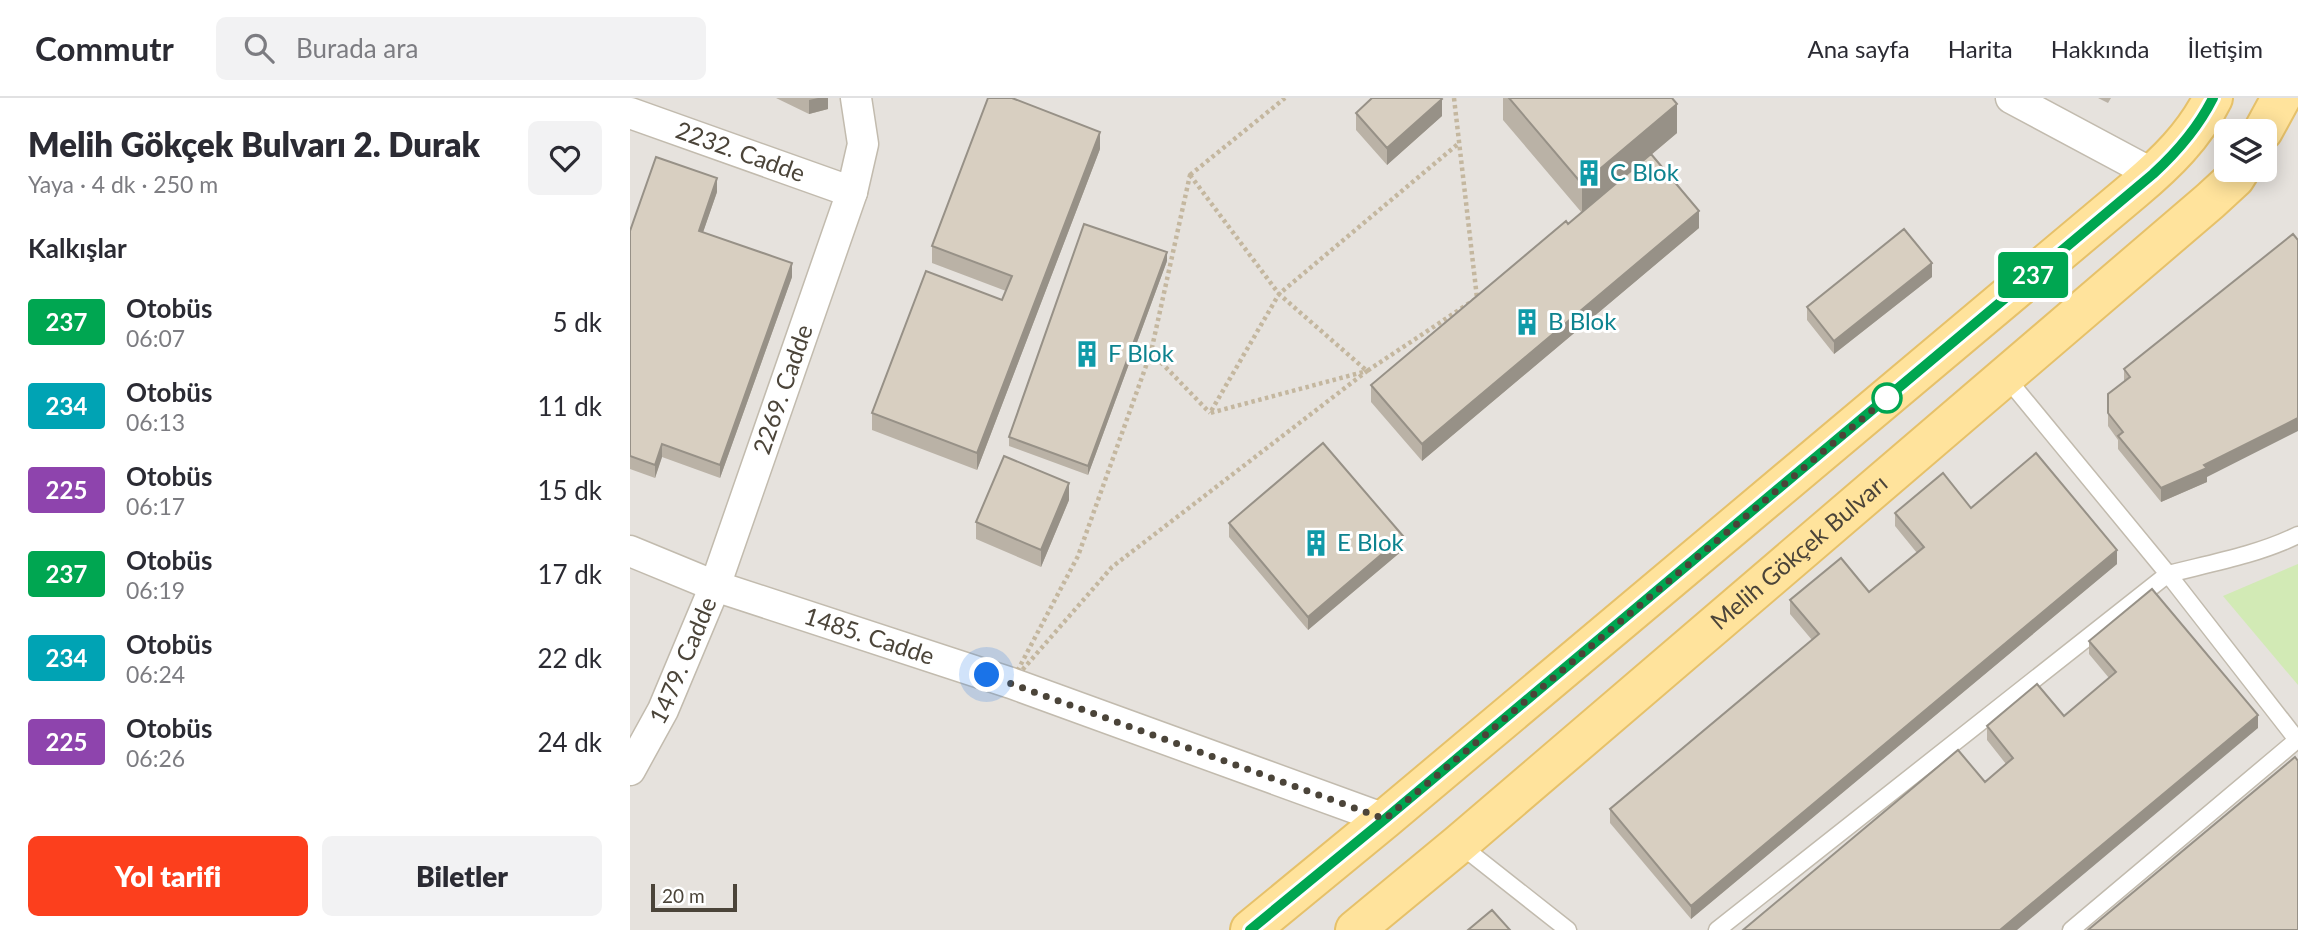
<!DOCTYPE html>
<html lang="tr">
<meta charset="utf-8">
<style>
:root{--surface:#fff;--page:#f2f2f3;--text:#2b2b33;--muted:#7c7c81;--line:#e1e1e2;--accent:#fc3f1d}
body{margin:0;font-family:Lato,sans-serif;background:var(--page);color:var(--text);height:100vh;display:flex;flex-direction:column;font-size:26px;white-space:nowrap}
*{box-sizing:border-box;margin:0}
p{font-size:23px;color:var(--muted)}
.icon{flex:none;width:38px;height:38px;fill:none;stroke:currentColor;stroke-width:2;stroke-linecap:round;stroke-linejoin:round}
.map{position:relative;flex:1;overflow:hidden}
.drawer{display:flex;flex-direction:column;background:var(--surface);width:630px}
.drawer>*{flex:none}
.badge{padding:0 14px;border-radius:5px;font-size:24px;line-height:46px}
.buttons{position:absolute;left:1584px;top:21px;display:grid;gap:14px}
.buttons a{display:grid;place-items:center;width:63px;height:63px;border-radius:10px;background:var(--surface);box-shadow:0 4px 18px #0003;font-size:35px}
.scale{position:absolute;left:21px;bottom:18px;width:86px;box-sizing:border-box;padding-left:7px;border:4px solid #4b4439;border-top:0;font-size:19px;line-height:24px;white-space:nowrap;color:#4b4439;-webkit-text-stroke:5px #fff;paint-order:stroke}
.you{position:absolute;width:35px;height:35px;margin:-18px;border:5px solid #fff;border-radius:50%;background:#1a73e8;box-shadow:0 0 0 10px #1a73e833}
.map>.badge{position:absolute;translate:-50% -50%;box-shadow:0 0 0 4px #fff}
h2{padding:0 28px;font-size:26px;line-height:63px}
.round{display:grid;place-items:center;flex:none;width:74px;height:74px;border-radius:10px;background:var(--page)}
.headline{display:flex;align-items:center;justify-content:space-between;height:119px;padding:0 28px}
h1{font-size:33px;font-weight:800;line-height:52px}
.action{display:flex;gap:14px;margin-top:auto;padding:14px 28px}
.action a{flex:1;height:80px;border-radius:10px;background:var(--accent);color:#fff;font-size:28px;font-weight:800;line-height:80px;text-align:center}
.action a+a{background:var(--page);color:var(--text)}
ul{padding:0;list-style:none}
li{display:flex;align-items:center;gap:21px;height:84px;padding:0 28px}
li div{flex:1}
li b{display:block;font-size:26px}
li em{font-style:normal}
li .badge{min-width:77px;font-weight:700;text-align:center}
header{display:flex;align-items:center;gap:42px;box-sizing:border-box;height:98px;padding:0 35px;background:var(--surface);border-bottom:2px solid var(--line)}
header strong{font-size:33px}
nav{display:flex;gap:38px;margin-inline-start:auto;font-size:24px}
.search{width:490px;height:63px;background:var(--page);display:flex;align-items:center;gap:18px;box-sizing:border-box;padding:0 24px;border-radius:10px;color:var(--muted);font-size:26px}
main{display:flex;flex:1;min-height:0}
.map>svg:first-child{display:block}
</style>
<header>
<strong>Commutr</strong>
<div class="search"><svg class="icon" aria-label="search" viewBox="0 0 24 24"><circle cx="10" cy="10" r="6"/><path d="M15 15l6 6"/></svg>Burada ara</div>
<nav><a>Ana sayfa</a><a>Harita</a><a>Hakkında</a><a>İletişim</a></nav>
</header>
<main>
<section class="drawer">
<div class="headline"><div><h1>Melih Gökçek Bulvarı 2. Durak</h1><p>Yaya · 4 dk · 250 m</p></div><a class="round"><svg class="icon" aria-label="heart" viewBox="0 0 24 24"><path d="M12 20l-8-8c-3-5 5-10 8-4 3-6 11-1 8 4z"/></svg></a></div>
<h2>Kalkışlar</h2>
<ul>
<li><span class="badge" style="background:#00a651;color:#fff">237</span><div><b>Otobüs</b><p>06:07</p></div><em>5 dk</em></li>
<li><span class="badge" style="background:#00a3b4;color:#fff">234</span><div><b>Otobüs</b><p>06:13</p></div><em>11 dk</em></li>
<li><span class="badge" style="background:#8e44ad;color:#fff">225</span><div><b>Otobüs</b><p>06:17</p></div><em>15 dk</em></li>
<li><span class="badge" style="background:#00a651;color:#fff">237</span><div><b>Otobüs</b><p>06:19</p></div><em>17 dk</em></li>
<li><span class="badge" style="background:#00a3b4;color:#fff">234</span><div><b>Otobüs</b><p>06:24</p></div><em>22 dk</em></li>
<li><span class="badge" style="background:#8e44ad;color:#fff">225</span><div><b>Otobüs</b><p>06:26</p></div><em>24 dk</em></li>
</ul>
<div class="action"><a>Yol tarifi</a><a>Biletler</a></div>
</section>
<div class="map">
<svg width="1668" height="832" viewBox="0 0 1668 832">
<rect width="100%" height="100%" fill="#f6f3ec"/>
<path fill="#e6e2dd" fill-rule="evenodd" d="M0,0H1668V832H0ZM1596,33H1634V72H1596Z"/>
<path fill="#d2eab5" d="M1668,466V587L1593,498Z"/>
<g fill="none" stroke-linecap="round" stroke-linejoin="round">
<defs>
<path id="service" d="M1375,278L1538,476L1668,643
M829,746L938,832
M1087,832L1538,476C1582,465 1627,457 1668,437
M1441,832L1667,642"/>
<g id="minor">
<path d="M1381,0L1523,76"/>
<path id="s1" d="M0,15L222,94"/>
<path id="s2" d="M0,453L85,488L381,585L755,721"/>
<path id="s3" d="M0,672L33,612L85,488L222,94L233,46L226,0"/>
</g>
<g id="primary">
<path d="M1633,33L1651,0"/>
<path d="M620,832L755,721L1504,92C1536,65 1564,38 1583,0"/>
<path id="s4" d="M725,832L829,746L1580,103L1605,80L1610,72"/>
</g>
</defs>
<use href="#service" stroke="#c2bbae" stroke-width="19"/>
<use href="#minor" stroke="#c2bbae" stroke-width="33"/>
<use href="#primary" stroke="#e6c16a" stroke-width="42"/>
<path stroke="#c4b79f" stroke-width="4.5" stroke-dasharray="3.5 3.5" stroke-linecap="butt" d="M824,0L847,200L737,273L649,196L828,46
M560,77L649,196L580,315L737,273L482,469L381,585L448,458L521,254Z
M560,77L655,0
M521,254L580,315"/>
<use href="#service" stroke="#fff" stroke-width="16"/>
<use href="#minor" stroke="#fff" stroke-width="30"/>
<use href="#primary" stroke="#ffe39c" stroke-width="38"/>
</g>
<path fill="#bab2a6" d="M146,0H198V11L179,16Z
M873,0H1042L1047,35L1021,57L1069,130L792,363L741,304V287L952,115L873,22Z
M1468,0H1481L1478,5Z
M726,15L812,18L757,67L726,32Z
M470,51L347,372L242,332V315L372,202L376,193L302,165V148Z
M87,94L73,134L162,179L90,380L32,359L25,380L0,371V133Z
M537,163L458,377L379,348V339Z
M1302,179L1204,256L1177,222V209Z
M1494,271L1577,379V384L1531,404L1488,351V342L1478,328V296L1494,284Z
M439,402L411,469L346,441V424Z
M1341,410L1487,466L1061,821L980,725V711L1182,542L1160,516V502L1239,494L1287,455L1265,428V415Z
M599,425L773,452L678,532L599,439Z
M1459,543L1628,630L1355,684L1376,666L1357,642V628L1434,618L1479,580L1459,556Z"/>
<path fill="#979187" d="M188,0H198V11L179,16V2Z
M812,1V18L757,67V50Z
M1047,6V35L952,115V86Z
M470,34V51L347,372V355Z
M87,80V94L69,146V133Z
M1069,113V130L792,363V346Z
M537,154V163L458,377V368Z
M162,165V179L90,380V367Z
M1302,165V179L1204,256V243Z
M1668,320V333L1577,379V384L1531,404V390L1574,367Z
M32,346V359L25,380V367Z
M439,385V402L411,469V452Z
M773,438V452L678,532V519Z
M1487,452V466L1061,821V808Z
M1628,617V630L1387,832H1370Z"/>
<path fill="#d8cfc1" stroke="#979187" stroke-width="2" d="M358,0H382L470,34L347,355L242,315L296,173L372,202L382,178L302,148Z
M742,0H811L812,1L757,50L726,15Z
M879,0H1042L1047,6L952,86Z
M1021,56L1069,113L792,346L741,287L936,123L938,126Z
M26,59L87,80L69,133L162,165L90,367L32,346L25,367L0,358V133Z
M454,126L537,154L458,368L379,339Z
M1274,131L1302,165L1204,243L1177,209Z
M1663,136L1668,142V320L1574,367L1577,370L1531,390L1488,338L1493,334L1478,315V296L1500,279L1494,271Z
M693,345L773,438L678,519L599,425Z
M1406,355L1487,452L1061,808L980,711L1189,536L1160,502L1211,460L1239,494L1294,449L1265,415L1313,375L1341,410Z
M374,358L439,385L411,452L346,424Z
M1522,491L1628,617L1370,832H1113L1328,652L1355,684L1383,660L1357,628L1407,586L1434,618L1486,574L1459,543Z
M1665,659L1668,663V832H1458Z
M862,812L880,832H838Z"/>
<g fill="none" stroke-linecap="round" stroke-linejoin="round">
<defs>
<path id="line" d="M620,832L755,721L1523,76C1547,54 1568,30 1583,0"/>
</defs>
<use href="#line" stroke="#fff" stroke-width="16"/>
<use href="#line" stroke="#00a651" stroke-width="10"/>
<path stroke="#4b4439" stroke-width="7" stroke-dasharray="0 12.6" d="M357,577L755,721L1257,300"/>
</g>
<defs>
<symbol id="building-bare" viewBox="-9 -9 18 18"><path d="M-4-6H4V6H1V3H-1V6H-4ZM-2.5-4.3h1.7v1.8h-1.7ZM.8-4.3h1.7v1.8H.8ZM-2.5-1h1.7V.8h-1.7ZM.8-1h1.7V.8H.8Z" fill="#0f9aa8" stroke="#fff" stroke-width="2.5" paint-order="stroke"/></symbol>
</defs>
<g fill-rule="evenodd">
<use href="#building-bare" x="940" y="56" width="38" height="38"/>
<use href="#building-bare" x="878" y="205" width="38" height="38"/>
<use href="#building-bare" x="438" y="237" width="38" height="38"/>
<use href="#building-bare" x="667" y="426" width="38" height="38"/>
</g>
<circle fill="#fff" stroke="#00a651" stroke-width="3.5" cx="1257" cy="300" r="14"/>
<g text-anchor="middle" stroke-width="6" stroke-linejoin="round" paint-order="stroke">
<g font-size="24" fill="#4b4439" stroke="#fff">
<text dy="8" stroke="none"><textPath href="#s1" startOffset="117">2232. Cadde</textPath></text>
<text dy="8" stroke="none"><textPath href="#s3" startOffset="411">2269. Cadde</textPath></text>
<text dy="8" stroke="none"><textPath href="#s4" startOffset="583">Melih Gökçek Bulvarı</textPath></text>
<text dy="8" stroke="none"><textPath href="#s2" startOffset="254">1485. Cadde</textPath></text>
<text dy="8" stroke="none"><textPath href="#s3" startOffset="122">1479. Cadde</textPath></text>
</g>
<g font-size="24" fill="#0d838f" stroke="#fff" text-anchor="start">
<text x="980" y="83">C Blok</text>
<text x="918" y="232">B Blok</text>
<text x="478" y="264">F Blok</text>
<text x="707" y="453">E Blok</text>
</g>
</g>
</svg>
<div class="buttons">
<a><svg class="icon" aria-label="layers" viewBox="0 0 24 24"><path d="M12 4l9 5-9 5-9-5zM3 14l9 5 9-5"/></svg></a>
</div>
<div class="scale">20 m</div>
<div class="you" style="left:357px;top:577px"></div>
<b class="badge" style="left:1403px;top:177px;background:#00a651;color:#fff">237</b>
</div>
</main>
